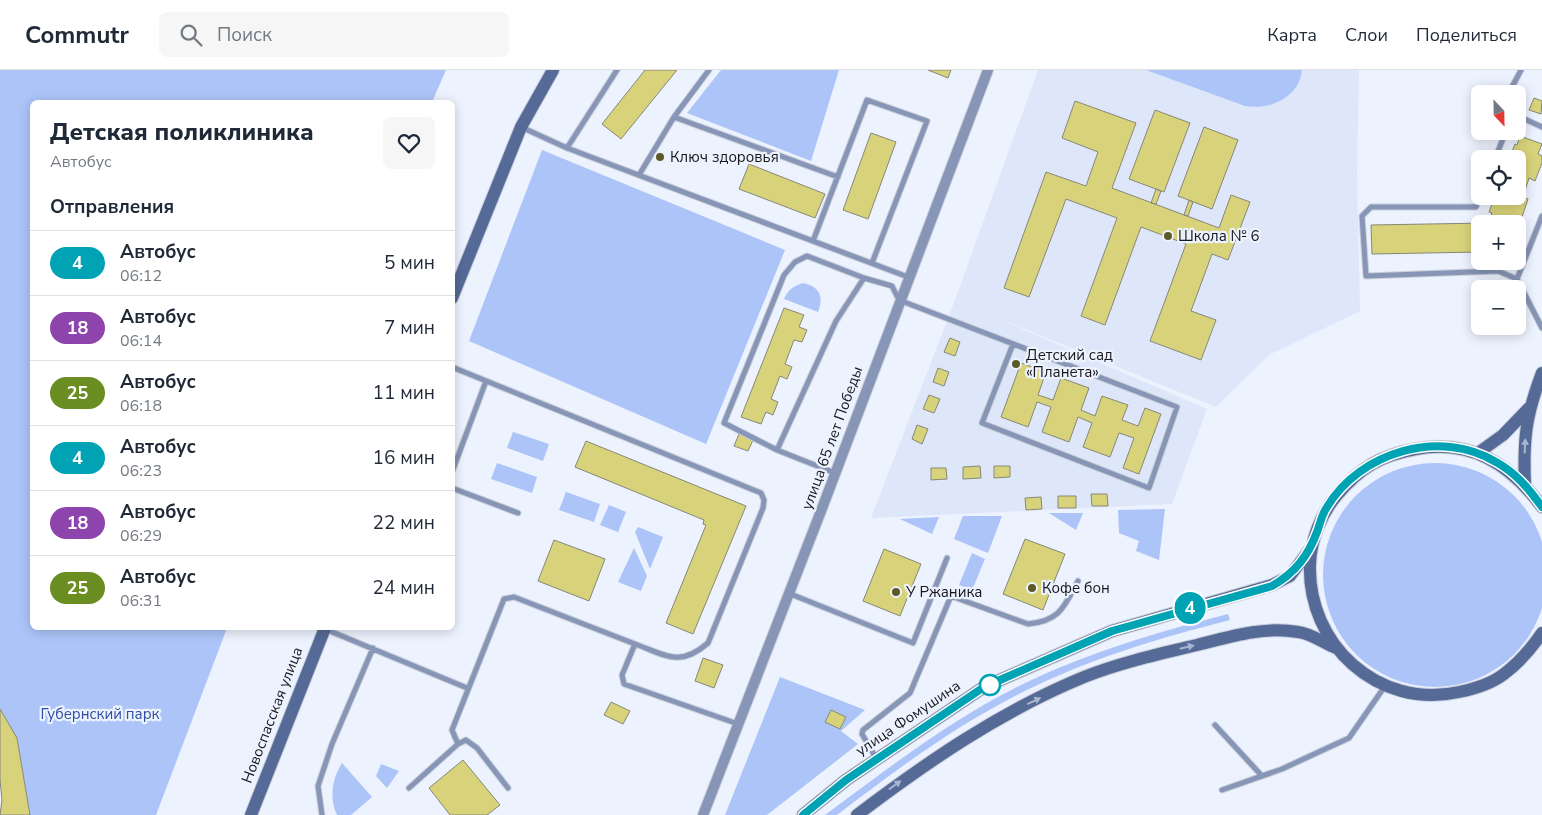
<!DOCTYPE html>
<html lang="ru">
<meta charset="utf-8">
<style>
:root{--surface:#fff;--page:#f6f6f7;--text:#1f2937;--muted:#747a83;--line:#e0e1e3}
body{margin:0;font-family:"Nunito Sans",sans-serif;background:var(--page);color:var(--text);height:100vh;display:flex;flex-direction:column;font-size:19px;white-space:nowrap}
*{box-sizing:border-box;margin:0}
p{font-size:16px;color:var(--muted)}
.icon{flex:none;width:28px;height:28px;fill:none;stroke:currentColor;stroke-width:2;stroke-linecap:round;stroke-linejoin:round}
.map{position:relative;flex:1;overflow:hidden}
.drawer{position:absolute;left:30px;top:30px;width:425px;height:530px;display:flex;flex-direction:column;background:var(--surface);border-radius:8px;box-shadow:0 2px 12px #0003}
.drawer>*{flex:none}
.badge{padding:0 10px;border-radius:16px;font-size:18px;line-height:32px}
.needle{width:32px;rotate:158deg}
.controls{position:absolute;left:1471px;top:15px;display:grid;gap:10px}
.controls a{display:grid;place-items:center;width:55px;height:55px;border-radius:8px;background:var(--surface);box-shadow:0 2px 12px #0003;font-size:25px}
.map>.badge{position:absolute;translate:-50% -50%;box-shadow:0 0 0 2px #fff}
h2{padding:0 20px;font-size:19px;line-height:45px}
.round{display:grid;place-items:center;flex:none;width:52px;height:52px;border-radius:8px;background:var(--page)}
.head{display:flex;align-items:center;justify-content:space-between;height:85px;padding:0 20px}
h1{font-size:24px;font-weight:800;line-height:38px}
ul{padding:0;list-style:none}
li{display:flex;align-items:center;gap:15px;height:65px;padding:0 20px;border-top:1px solid var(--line)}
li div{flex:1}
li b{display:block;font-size:19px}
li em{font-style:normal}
li .badge{min-width:55px;font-weight:700;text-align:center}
header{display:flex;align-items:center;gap:30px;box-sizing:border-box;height:70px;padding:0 25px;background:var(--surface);border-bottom:1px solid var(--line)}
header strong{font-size:24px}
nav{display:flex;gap:28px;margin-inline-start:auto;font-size:18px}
.search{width:350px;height:45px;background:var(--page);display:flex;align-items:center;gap:12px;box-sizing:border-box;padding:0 18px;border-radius:8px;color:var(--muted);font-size:19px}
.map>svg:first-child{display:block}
</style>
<header>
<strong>Commutr</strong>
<div class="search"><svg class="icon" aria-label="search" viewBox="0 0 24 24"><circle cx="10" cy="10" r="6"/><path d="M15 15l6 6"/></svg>Поиск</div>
<nav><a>Карта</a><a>Слои</a><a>Поделиться</a></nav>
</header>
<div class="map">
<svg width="1542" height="745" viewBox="0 0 1542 745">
<rect width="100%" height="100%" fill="#ecf2fe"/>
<path fill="#dee7f9" d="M1038,0H1359L1357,102L1360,241L1269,285L1216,337L988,244L1207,339L1172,434L871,448L955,230Z"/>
<path fill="#acc4f8" d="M0,0H446L432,32H32V558H227L156,745H30L17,668L0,639Z
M721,0H839L811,91L687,43Z
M1146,0H1302C1299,28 1270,40 1245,36Z
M542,80L785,180L706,374L469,271Z
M803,213C820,217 824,226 818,242L784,229C788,220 793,216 803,213Z
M513,362L549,374L543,391L507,378Z
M497,393L537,407L532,423L491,409Z
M1323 505a112 112 0 1 1 224 0a112 112 0 1 1-224 0Z
M566,422L600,434L594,452L559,440Z
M609,435L626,442L618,462L600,455Z
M1165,439L1159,490L1136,481L1139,471L1119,463L1118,440Z
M1049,443H1083L1076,460Z
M963,446H1002L988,483L954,469Z
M939,447L932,464L900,449Z
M638,457L663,467L650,499L635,462Z
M634,478L647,506L641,521L618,512Z
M972,483L985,489L972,520L959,515Z
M1228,544L1230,550C1159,568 1089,589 1023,622C956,655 896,700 837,745H825C887,699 950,650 1021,615C1087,583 1157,562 1228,544Z
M780,607L865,640L841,661L858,674L767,745H725Z
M342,693L372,727L351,745H337C329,728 332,709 342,693Z
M381,694L399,701L387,718L376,706Z"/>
<path fill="#d8d37a" stroke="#878778" d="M645,0H677L621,69L602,54Z
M928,0H951L948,8Z
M1534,28L1542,31L1541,44L1529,40Z
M1075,31L1136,53L1112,118L1219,158L1231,125L1250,132L1228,190L1212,184L1191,241L1216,250L1201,290L1150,271L1186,174L1141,157L1105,255L1081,246L1117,148L1066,129L1029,227L1004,218L1046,102L1086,116L1098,82L1062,68Z
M1155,40L1190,53L1164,122L1129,109Z
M1204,57L1238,70L1212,139L1178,126Z
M871,63L896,72L868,149L843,140Z
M1520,66L1542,74L1538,84L1542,86V93L1535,111L1529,108L1523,127L1528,129L1521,150L1515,148L1513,154H1500L1490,150L1492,143L1489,142L1495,126H1518V89H1509L1515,74L1517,75Z
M749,94L825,124L815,148L739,119Z
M1156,119L1161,121L1156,134L1151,133Z
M1189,130L1193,132L1188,146L1184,145Z
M1486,153L1480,154V182L1372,184L1371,155Z
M784,238L804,245L799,257L807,260L802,272L794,270L785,294L792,297L787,309L780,306L771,329L778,332L773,345L766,342L761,354L741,347Z
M950,268L960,272L955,286L944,282Z
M1021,293L1046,302L1038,325L1053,330L1061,308L1089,318L1081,340L1095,346L1102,326L1128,335L1122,350L1138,356L1145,338L1161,344L1139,404L1123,398L1134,368L1119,363L1110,387L1083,377L1092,353L1078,347L1069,372L1042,362L1051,337L1037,332L1028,357L1001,347Z
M938,298L949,302L944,316L933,312Z
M929,325L940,329L934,343L923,339Z
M917,355L928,359L922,374L912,369Z
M739,364L753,370L748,381L734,376Z
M586,371L746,436L693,564L666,553L706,455L703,454L704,450L575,397Z
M980,396L981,408L963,409V397Z
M994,396H1010V407L994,408Z
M931,398H946L947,409L931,410Z
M1091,424H1107L1108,436H1092Z
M1058,426H1076V438H1058Z
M1041,427L1042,439L1026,440L1025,428Z
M1025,469L1065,484L1043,540L1003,524Z
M554,470L605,489L589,531L538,511Z
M884,479L921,494L900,546L863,531Z
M703,588L723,595L714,618L695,611Z
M611,632L630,641L623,654L604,645Z
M0,639L17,668L30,745H0L2,730L0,710Z
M831,640L846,647L840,659L825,652Z
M463,690L500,735L487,745H450L429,718Z"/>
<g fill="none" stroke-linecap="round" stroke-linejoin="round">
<defs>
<path id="lane" d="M1512,24V17L1521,0
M1518,46L1542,57
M674,47L838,107
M521,57L567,78L908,207
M567,78L617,0
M1495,89L1506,61
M639,105L674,47L709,0
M1480,126L1476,137H1371L1362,146L1366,206L1498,201L1517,209
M1542,146L1517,209L1542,258
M813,171L867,30L927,51L872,193
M452,297L761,423L764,430L763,438L708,573C679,598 666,585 635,574L622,605L624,614L738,654
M777,380L724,353L784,205L795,192L807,186L864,208
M452,402L486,311L488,312
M835,403L777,380L836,251L864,208L892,216L899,230L1177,337L1149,418L982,353L1013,274
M452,418L518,443
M788,523L913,573L947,488
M325,559L467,618
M1215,655L1262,706
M458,674L466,670L477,678L508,718
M876,688L862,664L863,660L910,623L951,526L1028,554C1060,551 1064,537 1078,511
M409,718L458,674L452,660L504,529L514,527L635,574
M1222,720L1282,699L1349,668L1385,616
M322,745L318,716L332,674L373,578"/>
<path id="street" d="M703,745L821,441L988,0"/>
<path id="secondary" d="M452,228L521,57L553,0
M1478,383L1503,365L1529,338
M1525,414C1523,369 1526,345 1542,303
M1542,437C1510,394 1471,369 1416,379C1381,385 1360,398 1337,425C1321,444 1311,469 1310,494C1307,574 1378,640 1459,622C1474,619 1491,614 1504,604C1520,592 1531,579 1542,563
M251,745L325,558
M803,745L846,710L984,617L1112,561L1272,515L1290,506L1311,478
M857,745C927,692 1001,641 1084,607C1119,593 1159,584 1197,575C1229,567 1263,556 1298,562C1310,563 1324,573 1336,578"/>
</defs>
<use href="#lane" stroke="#cacfda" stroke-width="7"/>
<use href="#street" stroke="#cacfda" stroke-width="12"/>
<use href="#secondary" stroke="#cacfda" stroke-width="14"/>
<use href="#lane" stroke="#8796b6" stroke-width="5"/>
<use href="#street" stroke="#8796b6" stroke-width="10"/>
<use href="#secondary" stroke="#566a97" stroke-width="12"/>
</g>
<defs><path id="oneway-solid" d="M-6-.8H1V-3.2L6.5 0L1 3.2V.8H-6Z" transform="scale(1.25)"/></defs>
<g fill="#a8b5d0">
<use href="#oneway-solid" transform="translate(1525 376) rotate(-87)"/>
<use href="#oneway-solid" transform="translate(1187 577) rotate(-13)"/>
<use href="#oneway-solid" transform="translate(1034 631) rotate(-25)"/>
<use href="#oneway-solid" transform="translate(895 715) rotate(-36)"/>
</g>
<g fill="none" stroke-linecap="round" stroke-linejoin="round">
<defs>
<path id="line" d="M803,745L846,710L984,617L1112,561L1272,516C1295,503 1308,486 1317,462C1320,454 1322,444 1327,437C1360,382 1440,358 1496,392C1516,403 1529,419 1542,437"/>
</defs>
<use href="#line" stroke="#fff" stroke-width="11"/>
<use href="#line" stroke="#00a3b4" stroke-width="8"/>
</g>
<g fill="#5d5a27" stroke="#ecf2fe" stroke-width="2">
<circle cx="660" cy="87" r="5"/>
<circle cx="1168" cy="166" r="5"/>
<circle cx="1016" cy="294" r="5"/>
<circle cx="1032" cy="518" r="5"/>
<circle cx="896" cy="522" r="5"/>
</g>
<circle fill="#fff" stroke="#00a3b4" stroke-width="2.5" cx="990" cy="615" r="10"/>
<g text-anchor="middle" stroke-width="4.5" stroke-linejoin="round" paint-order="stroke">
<g font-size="15" fill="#16181d" stroke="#ecf2fe" text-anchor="start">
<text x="670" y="92">Ключ здоровья</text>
<text x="1178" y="171">Школа № 6</text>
<text x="1026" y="290">Детский сад<tspan x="1026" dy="17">«Планета»</tspan></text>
<text x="1042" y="523">Кофе бон</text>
<text x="906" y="527">У Ржаника</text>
</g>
<g font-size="15" fill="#16181d" stroke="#ecf2fe">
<text transform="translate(832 368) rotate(-70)" y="5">улица 65 лет Победы</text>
<text transform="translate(272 645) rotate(-69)" y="5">Новоспасская улица</text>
<text transform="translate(908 648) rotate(-34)" y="5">улица Фомушина</text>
</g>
<g font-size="15" fill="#2f4fa3" stroke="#ecf2fe">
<text x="100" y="649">Губернский парк</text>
</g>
</g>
</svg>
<div class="controls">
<a><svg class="needle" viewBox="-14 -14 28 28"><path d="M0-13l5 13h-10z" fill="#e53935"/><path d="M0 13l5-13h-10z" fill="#747a83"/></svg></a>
<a><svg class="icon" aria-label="locate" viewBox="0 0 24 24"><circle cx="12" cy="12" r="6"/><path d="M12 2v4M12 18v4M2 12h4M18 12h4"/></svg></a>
<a>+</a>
<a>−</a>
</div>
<b class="badge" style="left:1190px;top:538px;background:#00a3b4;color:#fff">4</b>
<section class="drawer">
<div class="head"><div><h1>Детская поликлиника</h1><p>Автобус</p></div><a class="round"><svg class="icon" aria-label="heart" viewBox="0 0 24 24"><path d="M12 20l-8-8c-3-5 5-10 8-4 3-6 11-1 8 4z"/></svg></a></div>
<h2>Отправления</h2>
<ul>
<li><span class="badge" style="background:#00a3b4;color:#fff">4</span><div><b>Автобус</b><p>06:12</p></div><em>5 мин</em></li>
<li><span class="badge" style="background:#8e44ad;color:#fff">18</span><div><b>Автобус</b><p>06:14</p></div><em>7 мин</em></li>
<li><span class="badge" style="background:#6b8e23;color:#fff">25</span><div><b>Автобус</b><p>06:18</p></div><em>11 мин</em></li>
<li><span class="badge" style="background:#00a3b4;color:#fff">4</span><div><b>Автобус</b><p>06:23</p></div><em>16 мин</em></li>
<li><span class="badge" style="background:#8e44ad;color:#fff">18</span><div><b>Автобус</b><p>06:29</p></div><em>22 мин</em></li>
<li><span class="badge" style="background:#6b8e23;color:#fff">25</span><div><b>Автобус</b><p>06:31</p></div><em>24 мин</em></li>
</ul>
</section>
</div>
